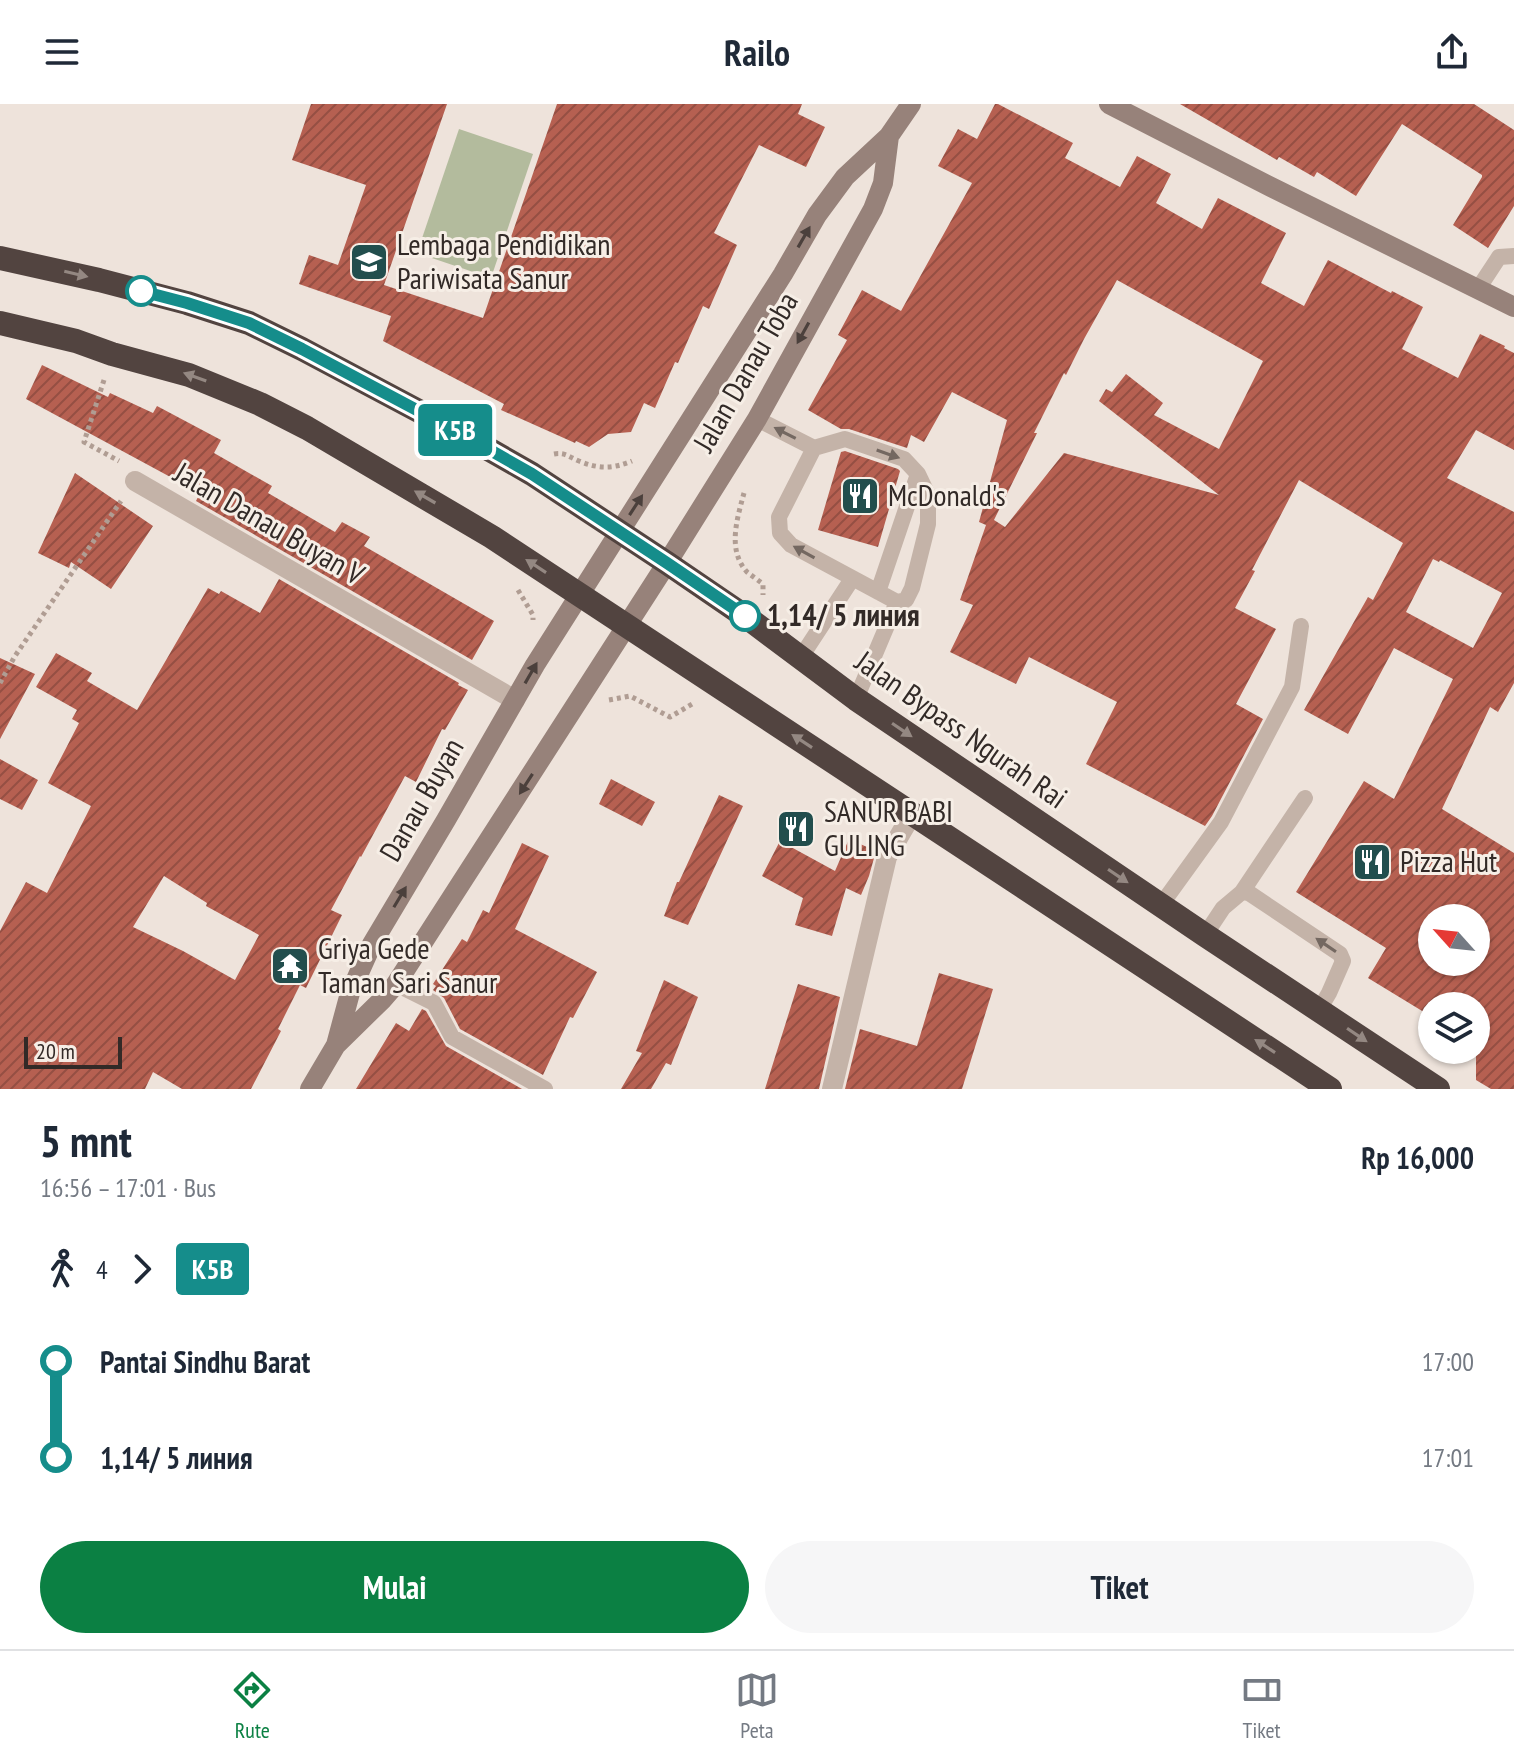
<!DOCTYPE html>
<html lang="id">
<meta charset="utf-8">
<style>
:root{--surface:#fff;--page:#f6f6f7;--text:#1f2937;--muted:#747a83;--line:#e0e1e3;--accent:#0b8043}
body{margin:0;font-family:"PT Sans Narrow",sans-serif;background:var(--page);color:var(--text);height:100vh;display:flex;flex-direction:column;font-size:30px;white-space:nowrap}
*{box-sizing:border-box;margin:0}
p{font-size:26px;color:var(--muted)}
.icon{flex:none;width:44px;height:44px;fill:none;stroke:currentColor;stroke-width:2;stroke-linecap:round;stroke-linejoin:round}
.map{position:relative;height:985px;overflow:hidden}
.drawer{display:flex;flex-direction:column;background:var(--surface);flex:1}
.drawer>*{flex:none}
.badge{padding:0 16px;border-radius:6px;font-size:28px;line-height:52px}
.needle{width:52px;rotate:297deg}
.fabs{position:absolute;left:1418px;top:800px;display:grid;gap:16px}
.fabs a{display:grid;place-items:center;width:72px;height:72px;border-radius:50%;background:var(--surface);box-shadow:0 2px 6px #0004;font-size:40px}
.scale{position:absolute;left:24px;bottom:20px;width:98px;box-sizing:border-box;padding-left:8px;border:4px solid #322a27;border-top:0;font-size:22px;line-height:28px;white-space:nowrap;color:#322a27;-webkit-text-stroke:6px #f6eee6;paint-order:stroke}
.map>.badge{position:absolute;translate:-50% -50%;box-shadow:0 0 0 4px #fff}
.legs{display:flex;align-items:center;gap:12px;height:88px;padding:0 40px;font-size:26px}
.legs p{margin-inline-start:auto}
.headline{display:flex;align-items:center;justify-content:space-between;height:136px;padding:0 40px}
h1{font-size:44px;font-weight:600;line-height:60px}
.primary-button{display:flex;gap:16px;margin-top:auto;padding:16px 40px}
.primary-button a{flex:1;height:92px;border-radius:48px;background:var(--accent);color:#fff;font-size:32px;font-weight:600;line-height:92px;text-align:center}
.primary-button a+a{background:var(--page);color:var(--text)}
ul{padding:0 40px;list-style:none}
li{display:flex;align-items:center;gap:28px;height:96px;font-size:30px}
li i{display:grid;place-items:center;width:12px;height:100%;margin:0 10px;background:currentColor}
li i::after{content:'';width:20px;height:20px;margin:-10px;border:6px solid;border-radius:50%;background:var(--surface)}
li p{margin-inline-start:auto}
li:first-child i{background:linear-gradient(#0000 50%,currentColor 0)}
li:last-child i{background:linear-gradient(currentColor 50%,#0000 0)}
header{display:flex;justify-content:space-between;align-items:center;height:104px;padding:0 40px;background:var(--surface);font-size:36px;font-weight:600}
.dock{display:flex;justify-content:space-around;align-items:center;height:112px;border-top:2px solid var(--line);background:var(--surface);font-size:22px;color:var(--muted)}
.dock a{display:grid;justify-items:center;gap:4px}
.dock .active{color:var(--accent)}
.map>svg:first-child{display:block}
</style>
<header><svg class="icon" aria-label="menu" viewBox="0 0 24 24"><path d="M4 6h16M4 12h16M4 18h16"/></svg>Railo<svg class="icon" aria-label="share" viewBox="0 0 24 24"><path d="M12 15V3M7 8l5-5 5 5M5 13v7h14v-7"/></svg></header>
<div class="map">
<svg width="1514" height="985" viewBox="0 0 1514 985">
<defs>
<pattern id="building-hatch" width="6" height="6" patternUnits="userSpaceOnUse" patternTransform="scale(2)"><rect width="6" height="6" fill="#b66051"/><path d="M-1 1l2-2M0 6l6-6M5 7l2-2" fill="none" stroke="#954f43"/></pattern>
</defs>
<rect width="100%" height="100%" fill="#eee3db"/>
<path fill="#b3bb9d" d="M459,25L533,50L491,174L417,149Z"/>
<path fill="url(#building-hatch)" fill-rule="evenodd" d="M311,0H447L384,181L483,214L557,0H802L798,10L825,23L806,63L759,41L714,129L737,141L709,205L703,202L678,259L675,258L655,304L644,299L631,328L608,330L589,343L576,337L575,339L501,306L504,300L383,237L391,212L299,180L309,151L338,161L366,81L292,56Z
M995,0H998L1073,39L1065,54L1120,83L1137,52L1171,70L1156,99L1202,125L1218,94L1286,129L1261,179L1304,202L1328,156L1391,189L1392,187L1423,203L1402,245L1458,274L1480,230L1505,242L1504,244L1514,249V346L1476,326L1447,374L1514,408V579L1498,608L1490,603L1442,705L1514,749V985H1491L1476,976V902H1432V913L1368,874L1386,844L1296,788L1364,677L1394,695L1453,575L1394,544L1348,630L1304,606L1368,493L1373,496L1403,439L1299,376L1252,466L1255,467L1235,504L1276,525L1236,600L1263,615L1212,712L1205,722L1086,660L1117,598L1029,553L1016,580L950,548L973,501L960,496L986,421L979,418L1007,316L952,288L924,338L911,331L907,344L849,325H841L808,306L847,236L838,231L862,186L901,207L972,79L938,62L958,25L977,35ZM1117,176L1263,257L1219,345L1154,311L1163,299L1126,270L1112,288L1106,285L1099,297L1219,391L1064,349L1005,423L994,416L1037,329H1034L1064,269L1066,271L1084,235ZM1433,455L1439,458L1440,456L1502,489L1473,544L1406,508ZM1432,814H1476V858H1432Z
M1180,0H1474L1514,26V102L1488,144L1453,121L1482,73V71L1402,20L1356,92L1317,68L1314,73L1279,53L1277,56Z
M42,261L108,293L110,289L153,309L157,302L221,336L214,349L272,382L268,389L335,428L342,418L370,433L364,442L494,517L472,556L196,397L200,389L26,295Z
M845,347L898,365L900,367L878,443L818,426L841,348Z
M75,369L153,422L111,485L71,458L69,464L38,449Z
M279,475L459,579L458,581L468,586L445,626L442,625L416,678L405,672L361,753L360,752L331,806L342,811L306,884L300,881L278,925L281,927L251,985H182L153,968L145,985H0V827L26,778L47,789L91,702L48,679L79,619L72,615L77,606L36,583L56,549L92,569L87,577L137,606L208,484L219,490L221,487L260,509ZM164,772L207,799L206,802L259,831L235,876L183,847L133,823Z
M0,554L35,570L0,635Z
M0,655L38,676L22,706L0,695Z
M611,675L655,698L642,722L599,700Z
M719,691L743,702L688,821L664,812L677,778H679Z
M849,735L876,747L869,772L861,791L846,784L832,832L795,821L803,794L762,772L780,737L835,767Z
M522,739L549,752L515,825L597,868L573,914L570,913L543,971L460,925L444,894L433,886L436,882L433,880L462,835L467,838L483,806L489,809Z
M939,869L993,885L962,985H845L860,925L917,942Z
M664,876L698,893L671,961L666,959L651,985H621L642,949L636,947Z
M798,880L840,893L819,985H765Z
M422,905L426,907L446,942L522,985H356L396,919L409,927Z"/>
<g fill="none" stroke-linecap="round" stroke-linejoin="round">
<path stroke="#b09d93" stroke-width="5" stroke-dasharray="4 4" stroke-linecap="butt" d="M104,276L84,338L119,357
M554,350C565,348 569,353 579,357C598,365 613,365 632,357
M744,389C737,415 727,446 747,468C752,472 758,476 763,480V491
M518,486L533,511V516
M0,579L15,552L121,397
M609,596L630,592L670,613L694,599"/>
<path stroke="#c4b3a8" stroke-width="16" d="M1478,185L1499,153L1514,152
M757,315L814,344L845,335L904,355L918,370L928,391V420L912,484L906,496L897,498L856,595
M814,344L779,413L780,429L791,441L897,498
M878,488L918,370
M801,553L852,475
M1242,788L1305,694
M1161,801L1221,718L1292,583L1301,522
M1205,831L1223,804L1242,788L1249,789L1340,850L1343,857L1329,889L1319,906
M396,880L434,899L452,933L545,985"/>
<path stroke="#c4b3a8" stroke-width="20" d="M135,377L515,596
M832,985L887,753L912,710"/>
<path stroke="#97827a" stroke-width="20" d="M1109,0L1271,83L1514,203
M336,941L350,889L372,840L446,716L535,561L783,170L817,111L845,73L889,32L911,0
M310,985L336,941L383,895L396,880L667,459L757,315L873,105L883,79L889,32"/>
<path stroke="#524440" stroke-width="24" d="M0,154L99,176L187,199L249,219L302,245L462,330L532,370L667,459L749,515L856,595L1205,831L1438,985
M0,219L76,237L112,250L189,271L260,300L307,324L492,433L1330,985"/>
</g>
<defs><path id="oneway-solid" d="M-6-.8H1V-3.2L6.5 0L1 3.2V.8H-6Z" transform="scale(2)"/></defs>
<g fill="#4b403c">
<use href="#oneway-solid" transform="translate(804 133) rotate(-60)"/>
<use href="#oneway-solid" transform="translate(803 229) rotate(119)"/>
<use href="#oneway-solid" transform="translate(636 401) rotate(-57)"/>
<use href="#oneway-solid" transform="translate(531 569) rotate(-60)"/>
<use href="#oneway-solid" transform="translate(526 680) rotate(123)"/>
<use href="#oneway-solid" transform="translate(400 793) rotate(-59)"/>
</g>
<g fill="#948882">
<use href="#oneway-solid" transform="translate(76 170) rotate(13)"/>
<use href="#oneway-solid" transform="translate(195 273) rotate(-160)"/>
<use href="#oneway-solid" transform="translate(425 393) rotate(-150)"/>
<use href="#oneway-solid" transform="translate(536 462) rotate(-147)"/>
<use href="#oneway-solid" transform="translate(902 626) rotate(34)"/>
<use href="#oneway-solid" transform="translate(802 637) rotate(-147)"/>
<use href="#oneway-solid" transform="translate(1118 772) rotate(34)"/>
<use href="#oneway-solid" transform="translate(1357 931) rotate(34)"/>
<use href="#oneway-solid" transform="translate(1265 942) rotate(-147)"/>
</g>
<g fill="#746861">
<use href="#oneway-solid" transform="translate(785 329) rotate(-153)"/>
<use href="#oneway-solid" transform="translate(888 350) rotate(19)"/>
<use href="#oneway-solid" transform="translate(804 448) rotate(-151)"/>
<use href="#oneway-solid" transform="translate(1326 841) rotate(-146)"/>
</g>
<g fill="none" stroke-linecap="round" stroke-linejoin="round">
<defs>
<path id="line-1" d="M141,187L187,199L249,219L302,245L462,330L532,370L667,459L745,512"/>
</defs>
<use href="#line-1" stroke="#fff" stroke-width="18"/>
<use href="#line-1" stroke="#158d8b" stroke-width="12"/>
</g>
<defs>
<symbol id="school-square" viewBox="-11 -11 22 22"><rect x="-9" y="-9" width="18" height="18" rx="4" fill="#224e4d" stroke="#f6eee6"/><path d="M0-5L7-2L0 1L-7-2ZM-4 1L0 2.5L4 1V4Q0 6-4 4Z" fill="#fff"/></symbol>
<symbol id="restaurant-square" viewBox="-11 -11 22 22"><rect x="-9" y="-9" width="18" height="18" rx="4" fill="#224e4d" stroke="#f6eee6"/><path d="M-5-6h1v4h1v-4h1v4h1v-4h1v5L-1.5 .5V6h-2V.5L-5-1ZM5-6V6H3V1.5H1.5Q1.5-4 5-6Z" fill="#fff"/></symbol>
<symbol id="temple-square" viewBox="-11 -11 22 22"><rect x="-9" y="-9" width="18" height="18" rx="4" fill="#224e4d" stroke="#f6eee6"/><path d="M0-6L5-2H3V0L6.5 2.5H4V6H1.5V3h-3V6H-4V2.5H-6.5L-3 0V-2H-5Z" fill="#fff"/></symbol>
</defs>
<g fill-rule="evenodd">
<use href="#school-square" x="347" y="136" width="44" height="44"/>
<use href="#restaurant-square" x="838" y="370" width="44" height="44"/>
<use href="#restaurant-square" x="774" y="703" width="44" height="44"/>
<use href="#restaurant-square" x="1350" y="736" width="44" height="44"/>
<use href="#temple-square" x="268" y="840" width="44" height="44"/>
</g>
<g fill="#fff" stroke="#158d8b" stroke-width="4">
<circle cx="141" cy="187" r="14"/>
<circle cx="745" cy="512" r="14"/>
</g>
<g text-anchor="middle" stroke-width="6" stroke-linejoin="round" paint-order="stroke">
<g font-size="30" fill="#322a27" stroke="#f6eee6" text-anchor="start">
<text x="397" y="151">Lembaga Pendidikan<tspan x="397" dy="34">Pariwisata Sanur</tspan></text>
<text x="888" y="402">McDonald's</text>
<text x="824" y="718">SANUR BABI<tspan x="824" dy="34">GULING</tspan></text>
<text x="1400" y="768">Pizza Hut</text>
<text x="318" y="855">Griya Gede<tspan x="318" dy="34">Taman Sari Sanur</tspan></text>
</g>
<g font-size="30" fill="#322a27" stroke="#f6eee6">
<text transform="translate(746 268) rotate(-60)" y="10">Jalan Danau Toba</text>
<text transform="translate(269 420) rotate(30)" y="10">Jalan Danau Buyan V</text>
<text transform="translate(961 626) rotate(35)" y="10">Jalan Bypass Ngurah Rai</text>
<text transform="translate(422 696) rotate(-60)" y="10">Danau Buyan</text>
</g>
<g font-size="30" font-weight="bold" fill="#322a27" stroke="#f6eee6" text-anchor="start">
<text x="767" y="522">1,14/ 5 линия</text>
</g>
</g>
</svg>
<div class="fabs">
<a><svg class="needle" viewBox="-14 -14 28 28"><path d="M0-13l5 13h-10z" fill="#e53935"/><path d="M0 13l5-13h-10z" fill="#747a83"/></svg></a>
<a><svg class="icon" aria-label="layers" viewBox="0 0 24 24"><path d="M12 4l9 5-9 5-9-5zM3 14l9 5 9-5"/></svg></a>
</div>
<div class="scale">20 m</div>
<b class="badge" style="left:455px;top:326px;background:#158d8b;color:#fff">K5B</b>
</div>
<section class="drawer">
<div class="headline"><div><h1>5 mnt</h1><p>16:56 – 17:01 · Bus</p></div><b>Rp 16,000</b></div>
<div class="legs"><svg class="icon" aria-label="walk" viewBox="0 0 24 24"><circle cx="13" cy="4" r="2"/><path d="M13 8l-2 6 4 7M11 14l-3 7M7 12l3-4h3l4 4"/></svg>4<svg class="icon" aria-label="forward" viewBox="0 0 24 24"><path d="M9 5l7 7-7 7"/></svg><b class="badge" style="background:#158d8b;color:#fff">K5B</b></div>
<ul>
<li><i style="color:#158d8b"></i><b>Pantai Sindhu Barat</b><p>17:00</p></li>
<li><i style="color:#158d8b"></i><b>1,14/ 5 линия</b><p>17:01</p></li>
</ul>
<div class="primary-button"><a>Mulai</a><a>Tiket</a></div>
</section>
<nav class="dock">
<a class="active"><svg class="icon" aria-label="directions" viewBox="0 0 24 24"><path d="M12 3l9 9-9 9-9-9zM9 14v-3h6M13 9l2 2-2 2"/></svg>Rute</a>
<a><svg class="icon" aria-label="map" viewBox="0 0 24 24"><path d="M3 6l6-2 6 2 6-2v14l-6 2-6-2-6 2zM9 4v14M15 6v14"/></svg>Peta</a>
<a><svg class="icon" aria-label="tickets" viewBox="0 0 24 24"><path d="M3 7h18v10H3zM15 7v10"/></svg>Tiket</a>
</nav>
